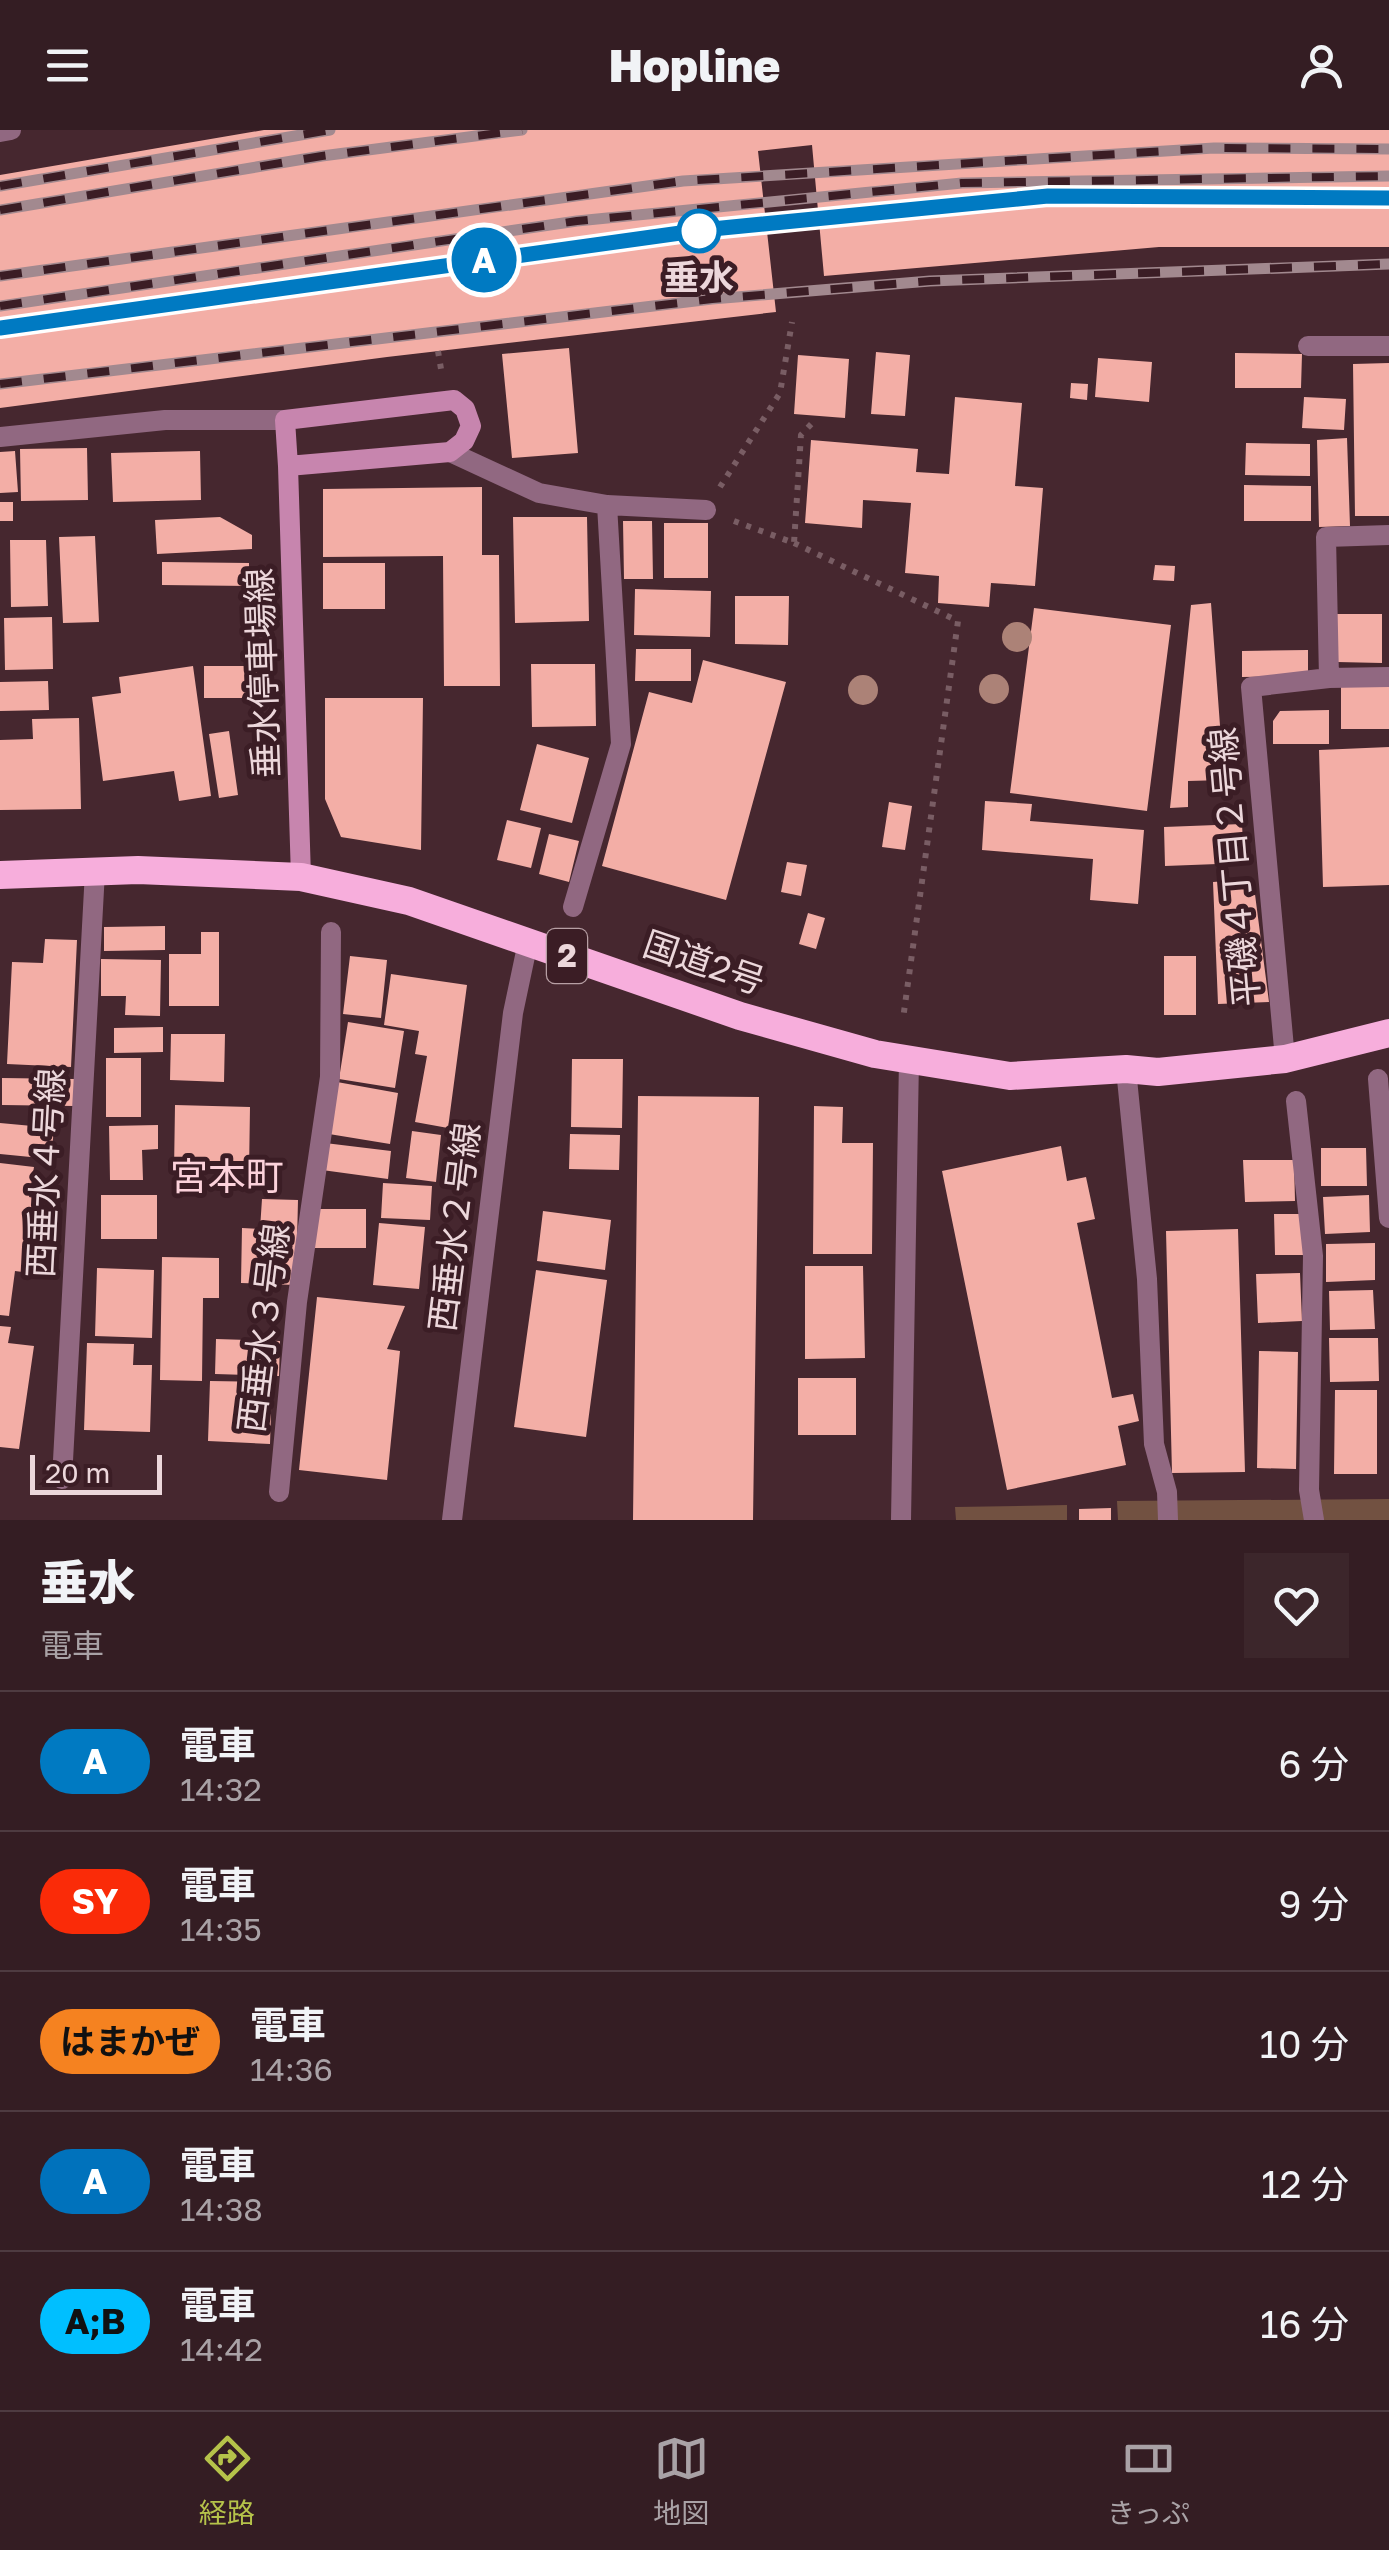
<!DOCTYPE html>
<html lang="ja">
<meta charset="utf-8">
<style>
:root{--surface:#341d23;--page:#3c262b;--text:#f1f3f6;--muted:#a9a2a6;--line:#4e3b41;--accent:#b5c24a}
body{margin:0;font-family:"Golos Text","Noto Sans JP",sans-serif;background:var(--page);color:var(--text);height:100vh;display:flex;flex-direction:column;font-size:38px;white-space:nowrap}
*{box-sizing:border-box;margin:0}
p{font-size:32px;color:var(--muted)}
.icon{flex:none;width:55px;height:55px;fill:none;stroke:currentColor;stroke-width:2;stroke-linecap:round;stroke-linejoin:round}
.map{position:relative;height:1390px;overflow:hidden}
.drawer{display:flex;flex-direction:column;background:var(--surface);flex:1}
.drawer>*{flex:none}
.badge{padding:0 20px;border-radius:32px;font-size:35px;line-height:65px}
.scale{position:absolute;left:30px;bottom:25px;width:132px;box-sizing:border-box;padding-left:10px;border:5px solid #ecd7db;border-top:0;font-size:28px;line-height:35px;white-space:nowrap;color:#ecd7db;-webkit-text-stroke:8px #3b1d25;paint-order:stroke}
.map>.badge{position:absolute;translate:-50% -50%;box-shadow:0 0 0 5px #fff}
.round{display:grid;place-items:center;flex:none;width:105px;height:105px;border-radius:0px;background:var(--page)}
.headline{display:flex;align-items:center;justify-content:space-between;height:170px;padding:0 40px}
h1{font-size:48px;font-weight:800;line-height:75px}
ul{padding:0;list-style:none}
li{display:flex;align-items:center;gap:30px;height:140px;padding:0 40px;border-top:2px solid var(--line)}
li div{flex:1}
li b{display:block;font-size:38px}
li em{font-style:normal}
li .badge{min-width:110px;font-weight:700;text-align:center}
header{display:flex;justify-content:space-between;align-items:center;height:130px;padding:0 40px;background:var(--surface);font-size:45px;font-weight:800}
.tabs{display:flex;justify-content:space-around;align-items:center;height:140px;border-top:2px solid var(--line);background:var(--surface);font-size:28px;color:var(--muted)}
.tabs a{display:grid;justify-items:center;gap:5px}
.tabs .current{color:var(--accent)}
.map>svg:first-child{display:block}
</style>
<header><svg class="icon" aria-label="menu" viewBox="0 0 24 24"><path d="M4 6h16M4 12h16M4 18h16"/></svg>Hopline<svg class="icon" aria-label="person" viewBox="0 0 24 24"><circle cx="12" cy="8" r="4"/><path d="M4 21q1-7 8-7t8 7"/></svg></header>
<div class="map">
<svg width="1389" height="1390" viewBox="0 0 1389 1390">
<rect width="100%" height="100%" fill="#46272f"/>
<path fill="#725141" d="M1389,1369V1390H1118L1117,1371Z
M1067,1375V1390H956L955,1377Z"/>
<path fill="#f3aea6" d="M264,0H1389V117H1159L824,146L812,15L758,21L776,182L387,227L0,278V45Z
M569,218L578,323L512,328L502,224Z
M876,222L910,225L905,286L871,284Z
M1235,223L1302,224L1301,258H1235Z
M798,225L849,229L845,288L794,284Z
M1098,228L1152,232L1149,272L1095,267Z
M1389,233V386H1355L1353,234Z
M1071,253L1088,254L1087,270L1070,268Z
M955,267L1022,273L1015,356L1043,358L1035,456L991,453L989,477L938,473L939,446L905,443L911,373L863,370L862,398L805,393L811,310L918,319L916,342L949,344Z
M1304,267L1346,269L1344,300L1302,298Z
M1347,308L1350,396L1319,397L1317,310Z
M1246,313L1310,314V346L1245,345Z
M87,318L88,370L21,371L20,319Z
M15,321L18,362L0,363V322Z
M200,321L201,370L113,372L111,323Z
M1244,355L1311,356V391H1244Z
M482,357V425H499L500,556H444L443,426L323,427V359Z
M0,372H13V391H0Z
M220,387L252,405V419L157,424L155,390Z
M513,387H587L589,491L515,493Z
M623,391H652L653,449H624Z
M664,393H708V448H664Z
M95,406L99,492L63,493L59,407Z
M10,410H46L48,476L11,477Z
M162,432L249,433V456L162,455Z
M323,433H385V479H323Z
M1155,435L1175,436L1174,451L1153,450Z
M635,459L711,461L710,507L634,505Z
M735,466H789L788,515L735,514Z
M1211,473L1224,650L1188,651V677L1170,678L1191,475Z
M1034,478L1171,495L1147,681L1010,663Z
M1337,484H1382V533L1337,532Z
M52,487L53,539L5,540L4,488Z
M636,519H691V551H635Z
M1308,520V546L1242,547V521Z
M703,530L786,552L726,770L602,736L649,562L692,573Z
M531,534H595L596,596L532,597Z
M193,536L211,666L179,671L174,641L103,651L92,567L121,563L119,547Z
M204,536H257V568H204Z
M48,551L49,580L0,581V552Z
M1341,555H1389V599H1341Z
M325,568H423L421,720L341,707L325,669Z
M1329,580V614H1273V591L1280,581Z
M79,588L81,679L0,680V610L33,609L32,589Z
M229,601L238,665L219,668L209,604Z
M537,614L589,628L572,693L520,680Z
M1389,617V755L1323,757L1319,620Z
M985,671L1032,674L1030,691L1144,700L1138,774L1090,770L1093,729L982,720Z
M889,672L912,676L905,720L882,717Z
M507,690L541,698L531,738L497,730Z
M1242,694L1244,733L1165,736L1164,697Z
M549,704L579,711L569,752L539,744Z
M787,732L807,735L801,766L781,762Z
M1253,749L1269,872L1218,874L1213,752Z
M808,783L825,788L816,819L799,814Z
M165,796V820L104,821V797Z
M201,802H219V876H169V824H201Z
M45,809L77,810L71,937L7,934L12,832L43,833Z
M350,826L387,830L381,888L343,884Z
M1164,826H1196V885H1164Z
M101,829L161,830L160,886L125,885L126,866H101Z
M391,844L467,855L448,998L415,992L427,926L415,924L419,901L384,895Z
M348,892L404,901L395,958L339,949Z
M163,897V922L114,923V898Z
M171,904H225L224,952L170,950Z
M106,928H141V987H106Z
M572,929H623L622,998L571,997Z
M2,948L74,949V976L2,975Z
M337,952L398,963L390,1014L329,1004Z
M638,966L759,967L753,1390H633Z
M175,975L250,977L249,1042L174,1041Z
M814,976L843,977L842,1013H873L872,1124H813Z
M0,993L54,998L51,1029L0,1024Z
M158,995V1019L142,1020L143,1050H110L109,996Z
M412,1001L441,1005L436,1052L406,1048Z
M570,1004L620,1005L619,1040L569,1039Z
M325,1013L391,1021L388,1049L322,1040Z
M1061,1016L1067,1051L1086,1047L1095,1089L1077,1093L1112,1268L1133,1264L1139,1291L1118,1296L1126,1335L1007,1360L942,1041Z
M1321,1018H1366L1367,1056H1321Z
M1243,1030H1294L1295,1071L1245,1072Z
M0,1033L34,1037L29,1067L40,1069L30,1143L15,1141L9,1186L0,1185Z
M383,1053L432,1056L430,1090L381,1088Z
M101,1065H157V1109H101Z
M1369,1065L1370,1102L1325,1104L1323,1067Z
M262,1069L298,1070L296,1155L241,1153L242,1098L260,1099Z
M311,1079H366V1118H311Z
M543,1081L611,1090L605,1140L537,1131Z
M1274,1084H1303L1304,1125H1275Z
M379,1093L425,1097L419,1159L373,1155Z
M1238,1099L1245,1342L1172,1343L1166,1101Z
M1375,1113V1150L1326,1152V1114Z
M162,1127L219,1128V1168H203L202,1251L160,1250Z
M805,1136H863L865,1228L805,1229Z
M97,1138L154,1140L152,1208L95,1206Z
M536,1140L607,1150L586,1307L514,1297Z
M1300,1143L1302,1191L1258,1193L1256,1144Z
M1373,1160L1375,1199L1330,1200L1329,1161Z
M317,1167L405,1176L387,1219L400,1221L387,1350L299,1340Z
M0,1196L11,1197L8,1213L34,1216L19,1319L0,1317Z
M1329,1208H1378L1379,1251L1330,1252Z
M216,1209L280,1211L279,1246L215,1244Z
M87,1213L134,1214L133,1235H152L150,1302L84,1300Z
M1259,1221L1298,1222L1296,1339L1257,1338Z
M798,1248H856V1305H798Z
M210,1251L272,1252L270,1314L208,1311Z
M1335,1260H1377V1344H1334Z
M1111,1378V1390H1079V1379Z"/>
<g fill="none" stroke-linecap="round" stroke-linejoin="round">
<path stroke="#795d64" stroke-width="6" stroke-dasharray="5 8" stroke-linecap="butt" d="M438,221L441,239
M720,357L780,263L792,192
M734,391L794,413L801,305L816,289
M794,413L958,491L903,889"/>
<path stroke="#916881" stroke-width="20" d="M1308,216H1389
M450,322L539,363L607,375L706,380
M1389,405L1326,407L1329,548L1389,547
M573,777L621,614L607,375
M1285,929L1251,557L1329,548
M1126,939L1147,1149L1154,1314L1167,1362L1168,1390
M1378,949L1389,1088
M1296,971L1313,1126L1309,1360L1314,1390
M62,1349L95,741
M279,1362L297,1172L330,947L331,802
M901,1390L909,929"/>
<path stroke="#916881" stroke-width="20" d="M0,307L165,290H285"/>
<path stroke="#916881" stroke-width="20" d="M0,2L11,0
M452,1390L513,883L528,812"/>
<path stroke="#c785ae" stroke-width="20" d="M288,336L285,290L454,270L465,279L471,296L464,311L450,322L288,336L301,747"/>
<path stroke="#f7aedc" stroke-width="28" d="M0,745L138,740L301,747L409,771L740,886L875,924L1010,946L1126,939L1158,942L1285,929L1389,903"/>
<defs>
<path id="rail" d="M0,56L330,0
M0,80L322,26L522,0
M0,146L683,51L1214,18L1389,19
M0,176L577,91L962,53L1389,46
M0,198L702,101L1048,66L1389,68
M0,254L712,169L930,151L1389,134"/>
</defs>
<use href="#rail" stroke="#a2898f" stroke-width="11"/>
<use href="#rail" stroke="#3b1d25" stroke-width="8" stroke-dasharray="22" stroke-linecap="butt"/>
</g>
<g fill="#ac8277">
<circle cx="1017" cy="507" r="15"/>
<circle cx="994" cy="559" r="15"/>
<circle cx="863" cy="560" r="15"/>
</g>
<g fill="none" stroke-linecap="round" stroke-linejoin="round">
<defs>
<path id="line" d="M0,198L702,100L1048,66L1389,68"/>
</defs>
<use href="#line" stroke="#fff" stroke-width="22"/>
<use href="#line" stroke="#007ac2" stroke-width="15"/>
</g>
<circle fill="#fff" stroke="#007ac2" stroke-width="5" cx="699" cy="101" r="20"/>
<g text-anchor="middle" stroke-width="10" stroke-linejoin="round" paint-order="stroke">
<rect fill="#3b1d25" stroke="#b79fa4" stroke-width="2.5" x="547" y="799" width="40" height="54" rx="8"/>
<g font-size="32" font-weight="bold" fill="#ecd7db">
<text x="567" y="837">2</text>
</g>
<g font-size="35" font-weight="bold" fill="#ecd7db" stroke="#3b1d25">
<text x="699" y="160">垂水</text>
</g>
<g font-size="35" fill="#ecd7db" stroke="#3b1d25">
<text transform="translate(263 543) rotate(-92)" y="12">垂水停車場線</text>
<text transform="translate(1235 737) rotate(-95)" y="12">平磯４丁目２号線</text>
<text transform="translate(704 833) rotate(19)" y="12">国道2号</text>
<text transform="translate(46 1043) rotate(-87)" y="12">西垂水４号線</text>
<text transform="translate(455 1097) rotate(-83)" y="12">西垂水２号線</text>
<text transform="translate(264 1198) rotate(-83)" y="12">西垂水３号線</text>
</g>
<g font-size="38" fill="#fcd2db" stroke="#3b1d25">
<text x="227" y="1060">宮本町</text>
</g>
</g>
</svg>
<div class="scale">20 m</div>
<b class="badge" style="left:484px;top:130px;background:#007ac2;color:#fff">A</b>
</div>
<section class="drawer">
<div class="headline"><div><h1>垂水</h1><p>電車</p></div><a class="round"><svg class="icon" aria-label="heart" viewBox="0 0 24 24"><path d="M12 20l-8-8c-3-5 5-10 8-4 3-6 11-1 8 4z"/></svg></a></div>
<ul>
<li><span class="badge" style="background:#007ac2;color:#fff">A</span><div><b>電車</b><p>14:32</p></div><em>6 分</em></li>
<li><span class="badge" style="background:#fa2b08;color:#fff">SY</span><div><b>電車</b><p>14:35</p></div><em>9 分</em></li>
<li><span class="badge" style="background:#f58220;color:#111">はまかぜ</span><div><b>電車</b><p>14:36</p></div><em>10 分</em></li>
<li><span class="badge" style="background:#0072bc;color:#fff">A</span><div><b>電車</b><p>14:38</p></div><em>12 分</em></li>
<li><span class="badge" style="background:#00bfff;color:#111">A;B</span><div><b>電車</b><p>14:42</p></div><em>16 分</em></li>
</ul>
</section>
<nav class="tabs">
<a class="current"><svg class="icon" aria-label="directions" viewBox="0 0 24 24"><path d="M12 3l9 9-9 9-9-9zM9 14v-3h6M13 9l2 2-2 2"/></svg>経路</a>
<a><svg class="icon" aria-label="map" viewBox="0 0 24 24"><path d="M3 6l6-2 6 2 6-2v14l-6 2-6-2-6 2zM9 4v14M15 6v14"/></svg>地図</a>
<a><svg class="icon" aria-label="tickets" viewBox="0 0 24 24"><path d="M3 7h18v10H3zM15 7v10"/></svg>きっぷ</a>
</nav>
